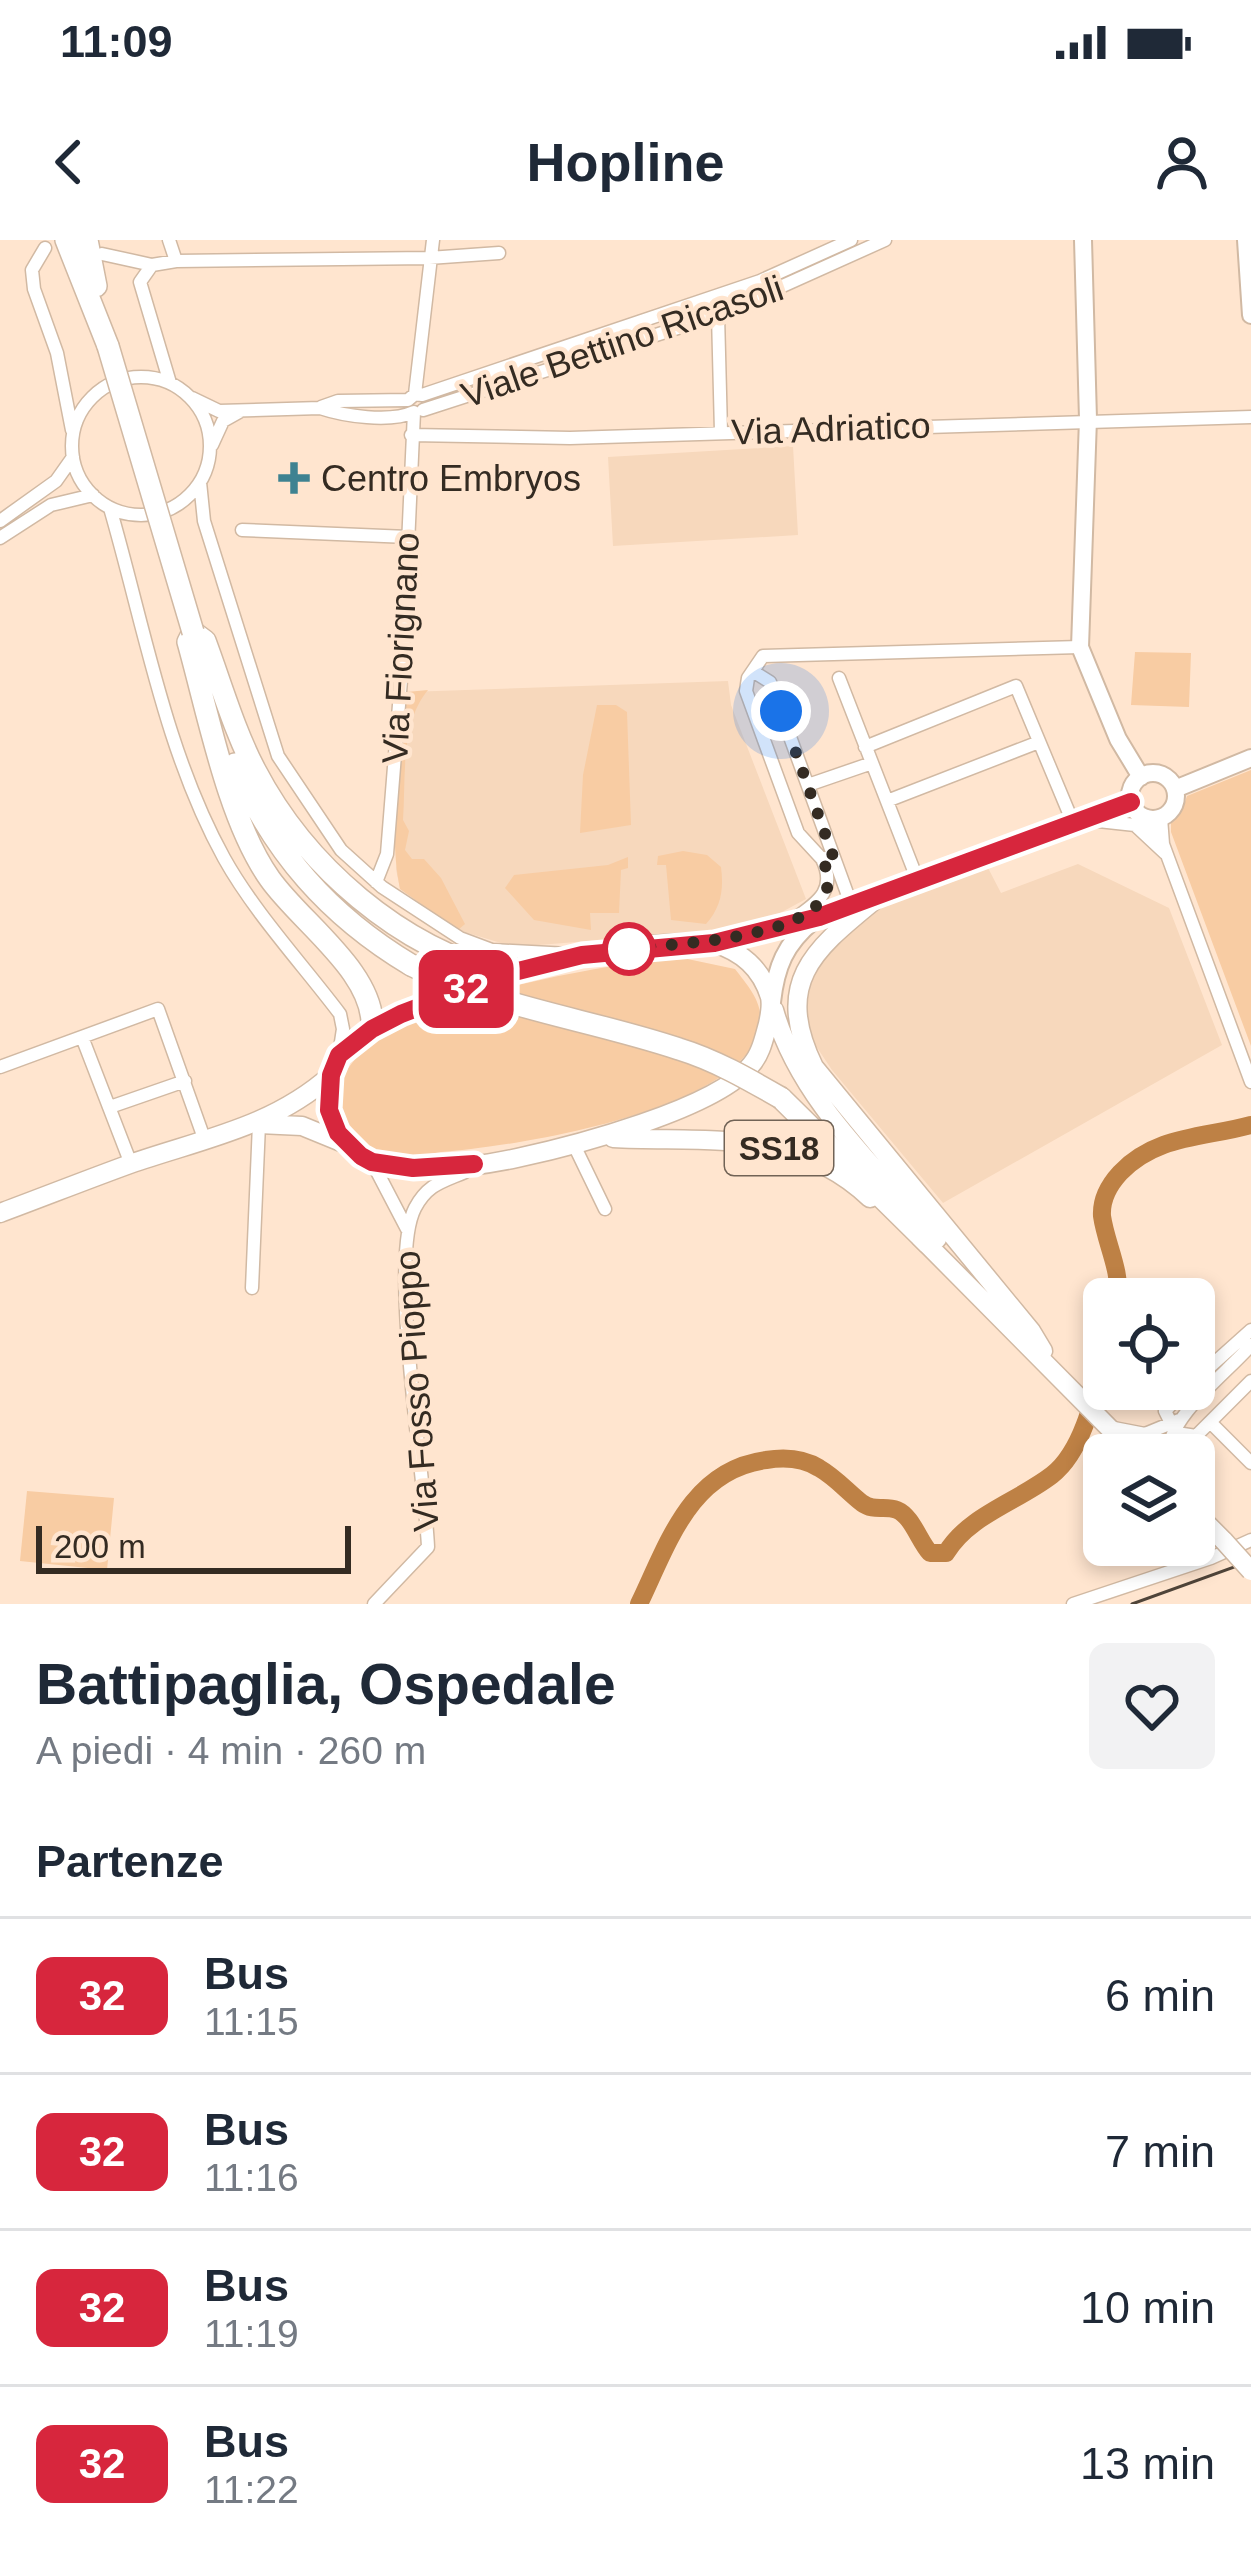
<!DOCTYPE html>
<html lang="it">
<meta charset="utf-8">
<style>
:root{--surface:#fff;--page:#f2f2f3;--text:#1f2937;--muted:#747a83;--line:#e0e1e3}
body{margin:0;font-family:Arial,sans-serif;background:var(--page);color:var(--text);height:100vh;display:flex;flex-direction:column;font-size:45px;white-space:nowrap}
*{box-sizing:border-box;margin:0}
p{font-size:39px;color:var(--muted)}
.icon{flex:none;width:66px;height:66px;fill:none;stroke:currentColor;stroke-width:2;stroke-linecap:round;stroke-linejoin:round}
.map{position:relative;height:1364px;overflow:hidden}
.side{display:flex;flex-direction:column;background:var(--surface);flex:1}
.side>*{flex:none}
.badge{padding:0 24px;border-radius:18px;font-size:42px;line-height:78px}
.fabs{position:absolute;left:1083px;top:1038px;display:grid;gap:24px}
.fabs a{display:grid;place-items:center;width:132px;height:132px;border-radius:18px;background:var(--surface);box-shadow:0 6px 18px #0003;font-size:60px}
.scale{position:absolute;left:36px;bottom:30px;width:315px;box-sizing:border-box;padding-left:12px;border:6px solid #342b22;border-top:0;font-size:33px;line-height:42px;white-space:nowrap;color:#342b22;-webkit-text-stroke:9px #ffe5cf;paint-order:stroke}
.you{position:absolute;width:60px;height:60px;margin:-30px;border:9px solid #fff;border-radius:50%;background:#1a73e8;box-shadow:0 0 0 18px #1a73e833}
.map>.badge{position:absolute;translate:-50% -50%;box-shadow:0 0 0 6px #fff}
h2{padding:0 36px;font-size:45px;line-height:108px}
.round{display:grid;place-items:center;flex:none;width:126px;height:126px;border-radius:18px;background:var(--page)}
.overview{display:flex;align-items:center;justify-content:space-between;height:204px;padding:0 36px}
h1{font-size:57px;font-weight:800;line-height:90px}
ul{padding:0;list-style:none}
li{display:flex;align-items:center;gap:36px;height:156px;padding:0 36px;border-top:3px solid var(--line)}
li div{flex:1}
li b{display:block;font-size:45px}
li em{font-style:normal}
li .badge{min-width:132px;font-weight:700;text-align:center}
.status{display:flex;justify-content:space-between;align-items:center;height:84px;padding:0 60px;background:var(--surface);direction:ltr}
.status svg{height:33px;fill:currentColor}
header{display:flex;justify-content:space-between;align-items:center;height:156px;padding:0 36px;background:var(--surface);font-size:54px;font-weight:800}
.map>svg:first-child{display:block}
</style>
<div class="status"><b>11:09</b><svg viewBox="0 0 49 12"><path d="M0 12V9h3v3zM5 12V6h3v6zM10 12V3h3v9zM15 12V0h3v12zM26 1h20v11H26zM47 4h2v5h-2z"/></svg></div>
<header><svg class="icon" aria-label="back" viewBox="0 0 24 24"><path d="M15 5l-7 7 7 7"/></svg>Hopline<svg class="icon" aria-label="person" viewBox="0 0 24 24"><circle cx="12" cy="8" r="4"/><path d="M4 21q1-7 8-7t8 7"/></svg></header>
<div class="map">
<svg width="1251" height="1364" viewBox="0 0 1251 1364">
<rect width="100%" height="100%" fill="#ffe5cf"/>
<path fill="#f7d8bc" d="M793,206L798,295L613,306L608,217Z
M728,441L731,465L806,659L769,679L738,689L514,707L458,690L400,649L396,629L407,452Z
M1078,624L1169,668L1222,805L943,963L832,830L806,791L801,763L810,731L844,693L879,668L987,626L1001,653Z"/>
<path fill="#f8cca3" d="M1135,412L1191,413L1189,467L1131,465Z
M428,450C400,483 406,538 403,580L409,591L405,610L412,619H424L441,638L465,684L458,690L400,649C387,586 401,516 407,452Z
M597,465H616L627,472L631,585L580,593L583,535Z
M1251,530V806L1171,592V580L1182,570L1187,556Z
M683,611L707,615L721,627C724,650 721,667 706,684L671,680L666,625H657L658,616Z
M628,617V628L621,630L619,673H590L591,690L534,680L505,648L514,635L608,625Z
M678,717L735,729C748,746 764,763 760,786C746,871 512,907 441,912C426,914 401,921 386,916C368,911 352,887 340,873C341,862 339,846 344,836C380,759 601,726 678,717Z
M27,1251L114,1258L107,1330L20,1321Z"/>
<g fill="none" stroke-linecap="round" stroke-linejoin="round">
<path stroke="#be8145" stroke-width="18" d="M1118,1059C1121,1030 1106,1004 1102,976C1101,959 1109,945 1120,933C1156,895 1204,898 1251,885
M639,1364C668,1304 690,1230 766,1220C784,1217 803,1218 819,1228C835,1237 848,1252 862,1263C874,1272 885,1265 897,1270C912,1276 919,1301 930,1313H946C969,1275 1017,1262 1052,1235C1084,1210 1095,1153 1104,1115"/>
<defs>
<path id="street" d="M169,0L176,21
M45,8L32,30L34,49L57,113L72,190
M102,14L152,25L176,21L429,18L499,13
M152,25L140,42L170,143
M718,75L721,192
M72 206a69 69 0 1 1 138 0a69 69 0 1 1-138 0Z
M415,154L433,0
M192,158L219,171L320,168C344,176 390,183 414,172L403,415L387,614L376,642
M321,167L338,161L408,160L415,154L422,155L760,41L851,0
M423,170L718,75L885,0
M411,195L570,198L1251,177
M212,205L223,181L239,172
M200,242L204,281L278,516L341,610L382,647L460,698L492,710L569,714
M110,268C144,385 165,511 224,618C254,672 303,725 340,774L343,789L339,815
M0,281L56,241L73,217
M242,290L408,297
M0,298L51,265L93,255
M754,432L770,442L851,664
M839,438L918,641
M865,507L1016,446L1074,585
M808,545L872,523
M887,561L1039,502
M1144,577L1159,598
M1161,578L1163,604L1251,842
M1089,580L1135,585L1165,613
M833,616L822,619L798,593L746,451L748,438L763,416L1080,407
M794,679C818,662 837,650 822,619
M82,797L131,924
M0,827L158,769L205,901
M110,867L185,841
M574,905L605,969
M372,922L407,989
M252,1048L259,884
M1194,1141L1251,1090
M1169,1179L1165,1171L1186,1149
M1210,1182L1251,1223
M1114,1188L1145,1194L1179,1180
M1183,1194L1196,1196L1251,1141
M1168,1215C1168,1176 1226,1134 1251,1105
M374,1364L428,1307C425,1236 388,1020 415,968C428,944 442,942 465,932
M1073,1364L1211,1318L1251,1300"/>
<path id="secondary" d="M1083,0L1088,179L1080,407L1118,499L1141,537
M1246,0L1251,75
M1130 556a23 23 0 1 1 46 0a23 23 0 1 1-46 0Z
M1175,549L1251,518
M714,703L819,677L1131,562
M772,762C776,727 785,704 813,681"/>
<path id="primary" d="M882,654C818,707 771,738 814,827L1031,1091L1043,1111
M714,703C742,712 761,728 770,757C772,766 770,774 768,784C764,798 761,814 751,825C716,869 573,906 517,918C460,930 343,948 329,869C326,853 329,830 339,816C359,788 402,774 432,762C522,727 617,700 714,703Z
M774,770C800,861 877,928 937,999
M259,884L302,886L346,904
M613,898C706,903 795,887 870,958
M0,973C43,957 86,940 130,924C202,899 273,887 331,835
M920,997L1136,1215
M1194,1271L1224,1301"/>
<path id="highway" d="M66,0L108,106
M87,0L96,46
M193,392L205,401C221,444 234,490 255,530C305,626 400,708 505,734
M193,392L188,402C208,473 228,580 270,639C301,683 376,733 372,789
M235,524C273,612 329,676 411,725
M781,858L928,1003"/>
</defs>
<use href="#street" stroke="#d1b9a3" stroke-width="15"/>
<use href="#secondary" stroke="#d1b9a3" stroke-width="20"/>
<use href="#primary" stroke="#d1b9a3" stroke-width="21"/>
<use href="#highway" stroke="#d1b9a3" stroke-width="24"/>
<use href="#street" stroke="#fff" stroke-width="12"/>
<use href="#secondary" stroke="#fff" stroke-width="16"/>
<use href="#primary" stroke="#fff" stroke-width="18"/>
<use href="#highway" stroke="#fff" stroke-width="21"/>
<path stroke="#4f4439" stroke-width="3" d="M1132,1364L1251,1321"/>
<defs>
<path id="primary-bridge" d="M1224,1301L1251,1331"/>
<path id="highway-bridge" d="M108,106L193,392
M411,725C497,768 589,779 679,809C715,820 748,839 781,858"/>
</defs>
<use href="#primary-bridge" stroke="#d1b9a3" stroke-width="21" stroke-linecap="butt"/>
<use href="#highway-bridge" stroke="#d1b9a3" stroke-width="24" stroke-linecap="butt"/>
<use href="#primary-bridge" stroke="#fff" stroke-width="18"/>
<use href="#highway-bridge" stroke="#fff" stroke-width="21"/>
</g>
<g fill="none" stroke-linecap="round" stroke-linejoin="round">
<defs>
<path id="line" d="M474,924L413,928L372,922L361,916L338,893L329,870L331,835L339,815L372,789L401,774L506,734L582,715L714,703L819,677L1131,562"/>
</defs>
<use href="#line" stroke="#fff" stroke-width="27"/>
<use href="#line" stroke="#d7263d" stroke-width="18"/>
<path stroke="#342b22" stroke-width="12" stroke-dasharray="0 21.6" d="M629,709C662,703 865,702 822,619L833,616L781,471"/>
</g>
<path fill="#3e8291" stroke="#ffe5cf" stroke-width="4.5" d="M288 220h12v12h12v12h-12v12h-12v-12h-12v-12h12z"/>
<circle fill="#fff" stroke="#d7263d" stroke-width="6" cx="629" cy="709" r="24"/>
<g text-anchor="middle" stroke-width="9" stroke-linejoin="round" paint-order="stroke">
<rect fill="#ffe5cf" stroke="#716356" stroke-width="3" x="725" y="881" width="108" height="54" rx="9"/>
<g font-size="33" font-weight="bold" fill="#342b22">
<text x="779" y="920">SS18</text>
</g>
<g font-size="36" fill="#342b22" stroke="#ffe5cf">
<text transform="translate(622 101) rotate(-19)" y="13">Viale Bettino Ricasoli</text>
<text transform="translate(831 188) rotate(-2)" y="13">Via Adriatico</text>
<text transform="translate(400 408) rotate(-87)" y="13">Via Fiorignano</text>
<text transform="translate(416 1151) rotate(-94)" y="13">Via Fosso Pioppo</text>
</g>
<g font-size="36" fill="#342b22" stroke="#ffe5cf" text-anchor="start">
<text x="321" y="251">Centro Embryos</text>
</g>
</g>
</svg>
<div class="fabs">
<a><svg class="icon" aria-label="locate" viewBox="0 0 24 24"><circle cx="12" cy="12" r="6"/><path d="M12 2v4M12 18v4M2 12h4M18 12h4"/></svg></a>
<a><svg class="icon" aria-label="layers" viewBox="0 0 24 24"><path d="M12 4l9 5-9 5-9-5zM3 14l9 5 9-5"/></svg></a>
</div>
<div class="scale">200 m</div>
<div class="you" style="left:781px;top:471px"></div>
<b class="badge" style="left:466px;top:749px;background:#d7263d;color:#fff">32</b>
</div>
<section class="side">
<div class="overview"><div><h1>Battipaglia, Ospedale</h1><p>A piedi · 4 min · 260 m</p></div><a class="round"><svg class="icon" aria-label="heart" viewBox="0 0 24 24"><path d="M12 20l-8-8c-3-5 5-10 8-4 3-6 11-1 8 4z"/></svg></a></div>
<h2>Partenze</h2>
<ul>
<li><span class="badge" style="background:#d7263d;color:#fff">32</span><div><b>Bus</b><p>11:15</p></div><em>6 min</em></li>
<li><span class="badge" style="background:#d7263d;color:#fff">32</span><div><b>Bus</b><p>11:16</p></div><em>7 min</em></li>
<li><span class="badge" style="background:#d7263d;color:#fff">32</span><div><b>Bus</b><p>11:19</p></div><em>10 min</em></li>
<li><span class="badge" style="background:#d7263d;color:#fff">32</span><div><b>Bus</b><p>11:22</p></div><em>13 min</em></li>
</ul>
</section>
